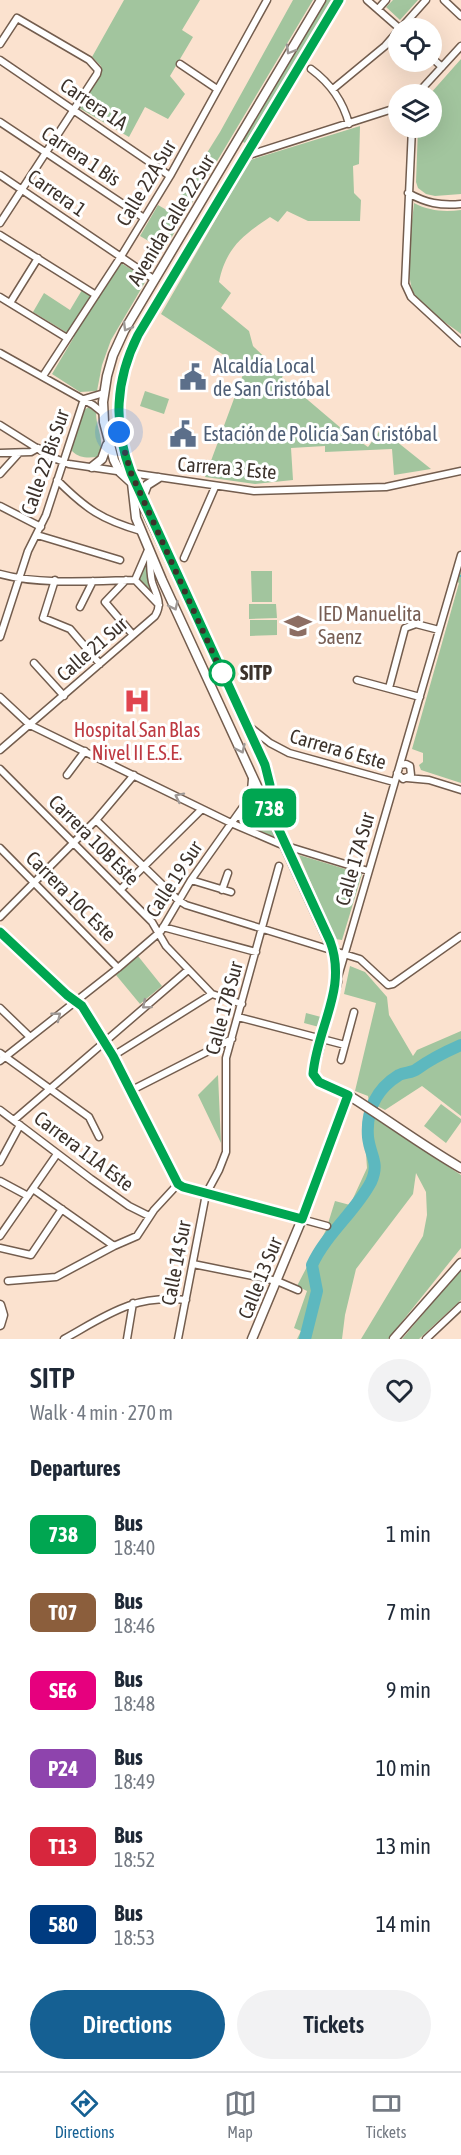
<!DOCTYPE html>
<meta charset="utf-8">
<style>
:root{--surface:#fff;--page:#f2f2f3;--text:#1f2937;--muted:#747a83;--line:#e0e1e3;--accent:#156093}
body{margin:0;font-family:"Asap Condensed",sans-serif;background:var(--page);color:var(--text);height:100vh;display:flex;flex-direction:column;font-size:22px;white-space:nowrap}
*{box-sizing:border-box;margin:0}
p{font-size:20px;color:var(--muted)}
.icon{flex:none;width:33px;height:33px;fill:none;stroke:currentColor;stroke-width:2;stroke-linecap:round;stroke-linejoin:round}
.map{position:relative;height:1339px;overflow:hidden}
.sheet{display:flex;flex-direction:column;background:var(--surface);flex:1}
.sheet>*{flex:none}
.badge{padding:0 12px;border-radius:9px;font-size:21px;line-height:39px}
.fabs{position:absolute;left:388px;top:18px;display:grid;gap:12px}
.fabs a{display:grid;place-items:center;width:54px;height:54px;border-radius:50%;background:var(--surface);box-shadow:0 6px 24px #0002;font-size:30px}
.you{position:absolute;width:30px;height:30px;margin:-15px;border:4px solid #fff;border-radius:50%;background:#1a73e8;box-shadow:0 0 0 9px #1a73e833}
.map>.badge{position:absolute;translate:-50% -50%;box-shadow:0 0 0 3px #fff}
h2{padding:0 30px;font-size:22px;line-height:54px}
.round{display:grid;place-items:center;flex:none;width:63px;height:63px;border-radius:32px;background:var(--page)}
.headline{display:flex;align-items:center;justify-content:space-between;height:102px;padding:0 30px}
h1{font-size:28px;font-weight:600;line-height:45px}
.button{display:flex;gap:12px;margin-top:auto;padding:12px 30px}
.button a{flex:1;height:69px;border-radius:36px;background:var(--accent);color:#fff;font-size:24px;font-weight:600;line-height:69px;text-align:center}
.button a+a{background:var(--page);color:var(--text)}
ul{padding:0;list-style:none}
li{display:flex;align-items:center;gap:18px;height:78px;padding:0 30px}
li div{flex:1}
li b{display:block;font-size:22px}
li em{font-style:normal}
li .badge{min-width:66px;font-weight:700;text-align:center}
.tabs{display:flex;justify-content:space-around;align-items:center;height:84px;border-top:2px solid var(--line);background:var(--surface);font-size:16px;color:var(--muted)}
.tabs a{display:grid;justify-items:center;gap:3px}
.tabs .current{color:var(--accent)}
.map>svg:first-child{display:block}
</style>
<div class="map">
<svg width="461" height="1339" viewBox="0 0 461 1339">
<rect width="100%" height="100%" fill="#fbe2cf"/>
<path fill="#a2c59e" d="M124,0H200L182,30L193,37L170,76L185,94L168,119L145,107L129,137L79,108L102,72L101,66L92,57Z
M293,0H313L164,250L140,236L158,205L170,212L220,132Z
M325,0H333L245,143L239,140Z
M393,0H418L400,20L386,7Z
M461,59V194L435,196L426,194L418,188L416,182L418,128H432V94H430Z
M360,126L359,164L353,166L354,193L361,200L360,221H308L287,211L278,222L270,217C242,236 226,248 219,282L231,293L221,308L249,331L253,346L283,375L282,378L342,429L368,447L381,429L431,469L394,475L392,449L325,452V446L291,448L293,480L255,484L205,477L245,369L161,314L250,160Z
M414,203C429,211 444,212 461,210V334C447,323 428,312 417,298C402,281 412,226 414,203Z
M121,263L147,279L111,340L102,365L97,391L80,392L52,374L74,337L33,312L44,293L70,310L82,290L98,299Z
M145,391L169,399L164,414L140,406Z
M89,407L96,413C96,429 107,443 97,457C87,458 79,458 72,451L73,440L82,411Z
M145,564L154,597L138,578Z
M251,571H272V602H252Z
M461,571V783L421,770L419,765L423,762V753L412,749L459,583L456,581Z
M249,604H276L277,618L249,619Z
M250,620H277V635L250,636Z
M265,809L279,839L237,821Z
M299,855L362,874L342,940L335,939Z
M138,956L162,986L140,1004L116,975Z
M350,966L365,972L387,997L389,1015L413,1056L417,1050L461,1031V1116L422,1086L385,1110L369,1102L368,1096L355,1091L376,1003L344,994Z
M306,1013L321,1017L319,1027L304,1023Z
M218,1075L221,1143L198,1095Z
M441,1104L461,1119V1122L446,1143L424,1126Z
M367,1113L461,1175V1248L388,1339H361L423,1236L427,1215L426,1192L416,1173L413,1194L356,1269L345,1315L342,1339H297L301,1331L294,1328L307,1291L297,1286L326,1230L335,1201L350,1205L367,1168L364,1125Z
M461,1269V1300L419,1339H402Z"/>
<g fill="none" stroke-linecap="round" stroke-linejoin="round">
<path stroke="#5db8bf" stroke-width="2" d="M460,576H461"/>
<path stroke="#5db8bf" stroke-width="12" d="M305,1339L317,1291L312,1265C326,1234 356,1211 371,1182C380,1162 370,1156 368,1137C366,1111 376,1089 399,1075C405,1072 412,1073 417,1069C431,1059 445,1052 461,1045"/>
<defs>
<path id="minor" d="M367,0L399,28
M444,0L461,16
M378,9L386,0
M401,28L426,0
M0,44L17,18L89,60L98,70L97,74L0,223
M432,58L442,67
M0,60L170,176
M180,64L217,89
M311,69C330,83 343,101 349,124
M333,89L385,46L399,30
M417,94L461,46
M0,122L144,218
M412,128L405,284L411,297L461,343
M246,156L399,107
M0,175L155,280
M408,193C426,203 440,206 461,204
M0,235L96,295
M0,297L67,338
M10,303L38,258
M0,353L93,405L103,413
M43,376L120,258L170,176L267,0
M84,399L104,393
M0,425L51,457L69,464L254,491L386,487L461,471
M0,453L31,452L38,448
M0,474L19,453
M57,480C86,509 102,520 141,531
M0,506L41,527
M37,535L120,560
M184,558L215,487
M0,574C39,585 94,581 135,580L159,605
M55,580L43,618L70,629L100,664
M126,580L105,602L133,635
M135,580L148,550
M80,607L93,581
M0,637L28,551L46,515L84,399
M34,663L64,696
M357,680L420,697
M389,688L405,628L416,624L439,630
M0,697L30,725L231,823L280,844L368,871
M246,724L270,743L289,753L394,782
M0,750L155,616C163,603 156,595 152,582C150,573 150,565 150,556
M0,769L152,922L166,946L212,994L242,1004
M397,773L403,779L411,775L410,766L406,764L400,765
M67,775L85,751
M407,778L429,780L461,790
M239,817L267,804
M96,820L178,900L186,905L360,959L388,985L393,984L461,936
M0,848L118,968
M191,880L231,892
M120,890L202,809
M222,890L228,873
M0,917L96,820L134,775
M163,927L256,952
M0,932L67,995L82,1006L113,1056L178,1184L183,1187L327,1226
M338,977L461,555
M0,1008L30,1037
M238,1017L345,1045
M0,1053L89,1117L99,1137
M113,1056L212,994
M341,1060L354,1012
M0,1061L118,968L161,931L191,880L245,804L251,791L252,779
M130,1091L232,1039
M0,1110L91,1179L129,1206L149,1216
M14,1120L188,970
M0,1162L20,1125
M0,1181L28,1196
M33,1189L114,1246
M0,1236L57,1154
M0,1248L31,1255L62,1209
M193,1264L277,1281L298,1290
M8,1281L56,1277L114,1246L137,1236L154,1210L178,1184
M64,1339C107,1315 134,1294 186,1300
M127,1339L133,1303
M178,1339L206,1194L219,1170L226,1152V1058L279,866
M426,1339L461,1306"/>
<path id="major" d="M321,0L124,331L113,355L107,376L103,402L104,422L114,460L120,472L132,483L136,518L162,580L333,951L337,982L313,1071C314,1086 333,1086 345,1093C384,1117 421,1145 461,1168
M92,467L102,459L107,445
M142,498L147,485L158,478
M267,803L270,785L265,765C233,698 202,630 171,563C152,521 126,477 119,432C115,397 123,366 138,335L339,0
M0,1305L3,1315L0,1325
M252,1339L302,1219L348,1095
M394,1339L461,1263"/>
</defs>
<use href="#minor" stroke="#735d4e" stroke-width="9"/>
<use href="#major" stroke="#735d4e" stroke-width="11"/>
<use href="#minor" stroke="#fff" stroke-width="6"/>
<use href="#major" stroke="#fff" stroke-width="8"/>
</g>
<defs><path id="oneway-chevron" d="M-2-3.5L2.5 0L-2 3.5" fill="none" stroke-width="1.6" stroke-linecap="round" stroke-linejoin="round" transform="scale(1.5)"/></defs>
<g stroke="#9e9895">
<use href="#oneway-chevron" transform="translate(290 50) rotate(120)"/>
<use href="#oneway-chevron" transform="translate(127 327) rotate(120)"/>
<use href="#oneway-chevron" transform="translate(174 606) rotate(65)"/>
<use href="#oneway-chevron" transform="translate(241 749) rotate(65)"/>
<use href="#oneway-chevron" transform="translate(179 797) rotate(-154)"/>
<use href="#oneway-chevron" transform="translate(146 1005) rotate(140)"/>
<use href="#oneway-chevron" transform="translate(57 1016) rotate(-38)"/>
</g>
<g fill="none" stroke-linecap="round" stroke-linejoin="round">
<defs>
<path id="line" d="M0,932L67,995L82,1006L113,1056L178,1184L183,1187L302,1219L348,1095L319,1082L313,1074C317,1027 348,989 330,941L267,804L270,785L265,765L131,473C113,425 115,381 138,335L339,0"/>
</defs>
<use href="#line" stroke="#fff" stroke-width="14"/>
<use href="#line" stroke="#00a651" stroke-width="9"/>
<path stroke="#3c322b" stroke-width="6" stroke-dasharray="0 10.8" d="M119,432L131,473L222,673"/>
</g>
<defs>
<symbol id="civic-bare" viewBox="-9 -9 18 18"><path d="M-.6-6.5H3V-4.5H.6V-3L4-1V1h2V6H-6V1h2V-1L-.6-3ZM-1.2 2.5V6h2.4V2.5Z" fill="#5c6f8a" stroke="#fff" stroke-width="2.5" paint-order="stroke"/></symbol>
<symbol id="school-bare" viewBox="-9 -9 18 18"><path d="M0-5L7-2L0 1L-7-2ZM-4 1L0 2.5L4 1V4Q0 6-4 4Z" fill="#8d6e63" stroke="#fff" stroke-width="2.5" paint-order="stroke"/></symbol>
<symbol id="hospital-bare" viewBox="-9 -9 18 18"><path d="M-5-5h3v3.5h4V-5h3V5h-3V1.5h-4V5h-3Z" fill="#e0444e" stroke="#fff" stroke-width="2.5" paint-order="stroke"/></symbol>
</defs>
<g fill-rule="evenodd">
<use href="#civic-bare" x="174" y="358" width="38" height="38"/>
<use href="#civic-bare" x="164" y="415" width="38" height="38"/>
<use href="#school-bare" x="279" y="607" width="38" height="38"/>
<use href="#hospital-bare" x="118" y="682" width="38" height="38"/>
</g>
<circle fill="#fff" stroke="#00a651" stroke-width="3" cx="222" cy="673" r="12"/>
<g text-anchor="middle" stroke-width="6" stroke-linejoin="round" paint-order="stroke">
<g font-size="20" fill="#3c322b" stroke="#fff">
<text transform="translate(94 104) rotate(34)" y="7">Carrera 1A</text>
<text transform="translate(81 156) rotate(34)" y="7">Carrera 1 Bis</text>
<text transform="translate(146 183) rotate(-59)" y="7">Calle 22A Sur</text>
<text transform="translate(57 193) rotate(35)" y="7">Carrera 1</text>
<text transform="translate(171 220) rotate(-59)" y="7">Avenida Calle 22 Sur</text>
<text transform="translate(45 462) rotate(-71)" y="7">Calle 22 Bis Sur</text>
<text transform="translate(227 468) rotate(5)" y="7">Carrera 3 Este</text>
<text transform="translate(92 649) rotate(-41)" y="7">Calle 21 Sur</text>
<text transform="translate(338 749) rotate(16)" y="7">Carrera 6 Este</text>
<text transform="translate(94 840) rotate(45)" y="7">Carrera 10B Este</text>
<text transform="translate(355 859) rotate(-74)" y="7">Calle 17A Sur</text>
<text transform="translate(174 879) rotate(-57)" y="7">Calle 19 Sur</text>
<text transform="translate(71 896) rotate(45)" y="7">Carrera 10C Este</text>
<text transform="translate(224 1008) rotate(-75)" y="7">Calle 17B Sur</text>
<text transform="translate(84 1151) rotate(37)" y="7">Carrera 11A Este</text>
<text transform="translate(176 1263) rotate(-79)" y="7">Calle 14 Sur</text>
<text transform="translate(260 1278) rotate(-68)" y="7">Calle 13 Sur</text>
</g>
<g font-size="20" fill="#4e5e75" stroke="#fff" text-anchor="start">
<text x="213" y="373">Alcaldía Local<tspan x="213" dy="23">de San Cristóbal</tspan></text>
<text x="203" y="441">Estación de Policía San Cristóbal</text>
</g>
<g font-size="20" fill="#785e54" stroke="#fff" text-anchor="start">
<text x="318" y="621">IED Manuelita<tspan x="318" dy="23">Saenz</tspan></text>
</g>
<g font-size="20" font-weight="bold" fill="#3c322b" stroke="#fff" text-anchor="start">
<text x="240" y="680">SITP</text>
</g>
<g font-size="20" fill="#be3a42" stroke="#fff">
<text x="137" y="737">Hospital San Blas<tspan x="137" dy="23">Nivel II E.S.E.</tspan></text>
</g>
</g>
</svg>
<div class="fabs">
<a><svg class="icon" aria-label="locate" viewBox="0 0 24 24"><circle cx="12" cy="12" r="6"/><path d="M12 2v4M12 18v4M2 12h4M18 12h4"/></svg></a>
<a><svg class="icon" aria-label="layers" viewBox="0 0 24 24"><path d="M12 4l9 5-9 5-9-5zM3 14l9 5 9-5"/></svg></a>
</div>
<div class="you" style="left:119px;top:432px"></div>
<b class="badge" style="left:269px;top:808px;background:#00a651;color:#fff">738</b>
</div>
<section class="sheet">
<div class="headline"><div><h1>SITP</h1><p>Walk · 4 min · 270 m</p></div><a class="round"><svg class="icon" aria-label="heart" viewBox="0 0 24 24"><path d="M12 20l-8-8c-3-5 5-10 8-4 3-6 11-1 8 4z"/></svg></a></div>
<h2>Departures</h2>
<ul>
<li><span class="badge" style="background:#00a651;color:#fff">738</span><div><b>Bus</b><p>18:40</p></div><em>1 min</em></li>
<li><span class="badge" style="background:#8b5e3c;color:#fff">T07</span><div><b>Bus</b><p>18:46</p></div><em>7 min</em></li>
<li><span class="badge" style="background:#e6007e;color:#fff">SE6</span><div><b>Bus</b><p>18:48</p></div><em>9 min</em></li>
<li><span class="badge" style="background:#8e44ad;color:#fff">P24</span><div><b>Bus</b><p>18:49</p></div><em>10 min</em></li>
<li><span class="badge" style="background:#d7263d;color:#fff">T13</span><div><b>Bus</b><p>18:52</p></div><em>13 min</em></li>
<li><span class="badge" style="background:#003b80;color:#fff">580</span><div><b>Bus</b><p>18:53</p></div><em>14 min</em></li>
</ul>
<div class="button"><a>Directions</a><a>Tickets</a></div>
</section>
<nav class="tabs">
<a class="current"><svg class="icon" aria-label="directions" viewBox="0 0 24 24"><path d="M12 3l9 9-9 9-9-9zM9 14v-3h6M13 9l2 2-2 2"/></svg>Directions</a>
<a><svg class="icon" aria-label="map" viewBox="0 0 24 24"><path d="M3 6l6-2 6 2 6-2v14l-6 2-6-2-6 2zM9 4v14M15 6v14"/></svg>Map</a>
<a><svg class="icon" aria-label="tickets" viewBox="0 0 24 24"><path d="M3 7h18v10H3zM15 7v10"/></svg>Tickets</a>
</nav>
